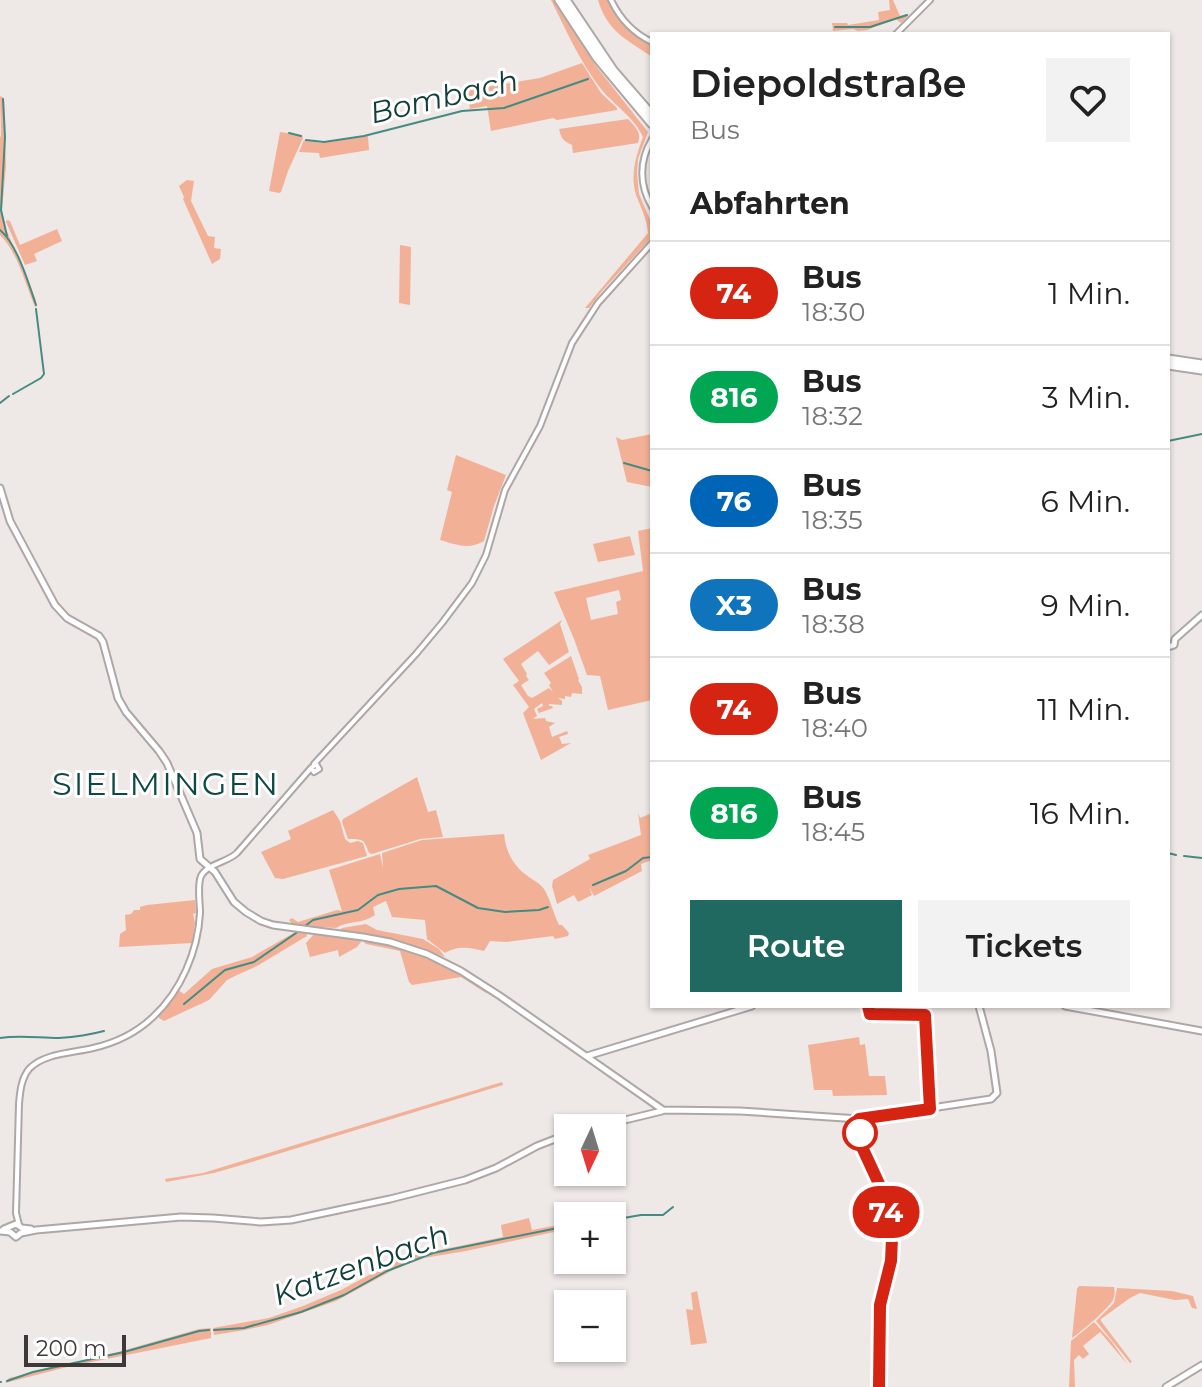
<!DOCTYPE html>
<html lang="de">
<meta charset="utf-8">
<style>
:root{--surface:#fff;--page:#f2f2f2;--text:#222;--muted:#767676;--line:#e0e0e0;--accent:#206961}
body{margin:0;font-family:Montserrat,sans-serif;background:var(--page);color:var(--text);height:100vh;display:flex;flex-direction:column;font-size:30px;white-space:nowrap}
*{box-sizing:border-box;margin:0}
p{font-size:26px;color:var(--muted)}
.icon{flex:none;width:44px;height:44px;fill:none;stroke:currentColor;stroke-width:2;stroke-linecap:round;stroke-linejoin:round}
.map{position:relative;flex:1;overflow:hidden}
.sheet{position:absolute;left:650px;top:32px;width:520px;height:976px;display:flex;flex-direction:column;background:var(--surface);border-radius:0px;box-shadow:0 2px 6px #0004}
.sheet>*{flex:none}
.badge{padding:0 16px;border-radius:26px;font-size:28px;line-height:52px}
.needle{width:52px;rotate:184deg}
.controls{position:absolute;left:554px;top:1114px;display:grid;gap:16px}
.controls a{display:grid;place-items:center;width:72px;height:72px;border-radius:0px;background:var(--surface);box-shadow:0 2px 6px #0004;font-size:40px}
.scale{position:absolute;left:24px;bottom:20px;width:102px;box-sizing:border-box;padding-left:8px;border:4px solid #3c3939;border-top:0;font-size:22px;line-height:28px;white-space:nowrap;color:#3c3939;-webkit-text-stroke:6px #fff;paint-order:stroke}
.map>.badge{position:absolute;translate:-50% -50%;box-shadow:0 0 0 4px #fff}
h2{padding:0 40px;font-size:30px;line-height:72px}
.round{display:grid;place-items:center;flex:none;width:84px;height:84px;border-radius:0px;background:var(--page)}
.headline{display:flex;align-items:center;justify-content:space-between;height:136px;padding:0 40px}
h1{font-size:38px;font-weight:600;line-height:60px}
.cta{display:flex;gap:16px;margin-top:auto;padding:16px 40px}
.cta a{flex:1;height:92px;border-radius:0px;background:var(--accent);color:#fff;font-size:32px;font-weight:600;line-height:92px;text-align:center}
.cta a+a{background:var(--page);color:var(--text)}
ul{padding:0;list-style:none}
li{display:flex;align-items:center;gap:24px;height:104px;padding:0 40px;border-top:2px solid var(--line)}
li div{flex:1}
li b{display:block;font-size:30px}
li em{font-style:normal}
li .badge{min-width:88px;font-weight:700;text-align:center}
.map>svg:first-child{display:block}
</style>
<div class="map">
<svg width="1202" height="1387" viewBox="0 0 1202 1387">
<rect width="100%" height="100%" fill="#eee8e6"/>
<path fill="#f2b197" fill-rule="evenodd" d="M551,0H554L596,66L648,132L638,159L637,174L639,194L652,224L651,238L602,291L589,308H585L648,233C647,219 641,208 636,195C630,174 636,156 643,137C635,118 614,105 601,89C580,62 566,30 551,0Z
M598,0H609C618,20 632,34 652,44V57C627,39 608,33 598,0Z
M889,0H893L900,16L908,14V16L901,23L896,19L867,30L858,31L853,29L833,31L832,23H847L848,25L879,20L878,12L890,10Z
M582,63L601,93L617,108V110L557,120L553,118L491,131L487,106L470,109L467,90L540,78Z
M0,96L4,98L6,166L2,210L3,222L35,298L37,306L35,307C25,283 18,253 0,235V137L1,136Z
M628,119C635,127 642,132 638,143L573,153L572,145C563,141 561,138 559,129Z
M280,132L302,135L303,138L288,171L281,192L279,193L269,191Z
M368,136L369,150L320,158L319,153L299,152L304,140L321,143Z
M187,180L194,181L191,201L208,236L215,237L214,248L221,249L220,259L212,264L183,199L184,197L179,186Z
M7,220L10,221L20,245L57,229L62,241L34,254L37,261L25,265L6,222Z
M400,245L411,247L410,305L399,303Z
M652,434V487L627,482L616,437L622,440Z
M456,455L506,475L494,506L484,541C469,550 457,545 440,540L452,492L447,490Z
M652,528V619L650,620L652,627V700L608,710L600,676L587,675L574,639L554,592L643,571L638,531ZM619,590L621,600L616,602L618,614L591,620L586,598Z
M630,536L635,555L598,562L593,544Z
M562,620L560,624L569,652L549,665L538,651L521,664L527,674L526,676L529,680L521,685L528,696L532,698L549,688L553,692L549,685L551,683L544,673L571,656L579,679L578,680L582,687V694L572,693L571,697L565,696V699L558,698L562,701V705L549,704V706H552L553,708L539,713L537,709L543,706L542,703L534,709L537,716L533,719L545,718L546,721L555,723L549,727L552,737L567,731L568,734L559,737L562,744L571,743L541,760L523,713L529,707L513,685L519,681L503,659Z
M417,777L428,812L436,810L443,837L420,839L372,854L369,853C363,837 363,840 348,839L342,822L343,819Z
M333,810L340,821L345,839L350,843L358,841L363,843L367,856L283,879L275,878L261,852L291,839L288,831Z
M638,813L640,818L652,813V860L641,864L642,871L594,896L589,887L592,895L578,902L574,895L557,904L552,886L553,880L590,859L588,855L641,835Z
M504,834C506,852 513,866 529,877C533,880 541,884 544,889C549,896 554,915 559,925H562L569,933L568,936L555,939L553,936L506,942L490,941L484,951C470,948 458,945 445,953L427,939L425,920L392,917L386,901L373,907L375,915C360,925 349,920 336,928L293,925L289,920L292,918L298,922L337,910L342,911L329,870L380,854L383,868L382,853L422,840Z
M195,900L196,913L193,914L195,923L192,943L119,947L120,934L126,930L125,915L131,914L134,910H140V907L147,905Z
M366,924L377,930L423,939L439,949L445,957L400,941L340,930L342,928Z
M297,931L306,932L307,936L257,966L235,976L227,980L209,1000L164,1021L159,1018L158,1015L178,990L184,994L212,969L252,957Z
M315,933L360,938L361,942L357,947L339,957L338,950L310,957L306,943Z
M365,939C408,948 456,963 488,992L486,993L461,977L412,985L409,982L400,951L366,944L364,942Z
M859,1037L860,1045L865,1044L869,1076H885L887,1095L833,1096L832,1090H814L808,1045Z
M502,1082L503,1085L245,1164L214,1173L166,1182L165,1179L203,1173Z
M529,1218L532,1230L568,1223V1229L466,1251L424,1258L393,1270L336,1301L268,1325L245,1330L214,1335L213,1328L269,1318L303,1306L341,1290L401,1258L503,1237L501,1225Z
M1079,1286L1114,1287C1115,1292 1115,1295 1113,1300C1109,1308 1080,1333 1072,1338L1077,1289Z
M1117,1288L1172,1291L1193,1296L1197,1309L1192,1308L1188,1299L1175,1300L1140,1293L1130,1298L1101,1319V1321L1132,1362L1130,1363L1096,1321L1114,1303Z
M697,1291L707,1343L691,1345L686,1309L693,1310L691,1293Z
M1094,1322L1112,1342L1128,1365L1100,1332L1083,1346L1089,1354L1083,1359L1079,1355L1074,1360L1075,1387H1069L1071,1341Z
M211,1328V1338L67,1367L5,1383L9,1378L118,1352L199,1329Z"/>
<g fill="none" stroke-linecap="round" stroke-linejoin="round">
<path stroke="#458b82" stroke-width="2" d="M835,27H870L907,15
M3,99L5,137L1,210L7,236
M289,133L301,136
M306,140L324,142L364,136L462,111L504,108L588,79
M0,230C17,244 29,284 36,305
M13,394L41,378L44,374L36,309
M0,403L9,396
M1168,441L1202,434
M624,463L652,471
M1168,853L1176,855
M1184,856L1202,858
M593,885L626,871L643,858L652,857
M305,926L313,920L358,910L378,895L399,889L436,886L478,908L505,912L539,910L548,907
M184,1004L225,970L254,962L299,931
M0,1038C20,1035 39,1038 59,1038C74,1037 89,1035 104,1031
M612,1220L641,1215H663L673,1207
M214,1330L244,1328L301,1312L344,1295L387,1271L433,1253L568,1226
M7,1381L33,1372L124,1352L199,1331L209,1330
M0,1382H1"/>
<defs>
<path id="tertiary" d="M611,0C620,19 633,33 652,42
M896,34L930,0
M652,139C639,161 639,185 652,207
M314,764L416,654L442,623L472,583L486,555L505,490L540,426L572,343L598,303L652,243
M316,764L319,769L314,772L311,768Z
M19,1225L16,1213L19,1104C20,1092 21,1079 29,1069C44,1053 73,1053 93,1048C115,1043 136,1033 153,1017C181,991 198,951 200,913C200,902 197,886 201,876C207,864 228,862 237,853L311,768"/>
<path id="secondary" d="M0,488L10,521L55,605L67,618L99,636L103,642L118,698L126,712L159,751L167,763L197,833L200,859L215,872L234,902L246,912L261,921L273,925L363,937L390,942L427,954L461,971L500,996L663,1110L740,1111L859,1119L991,1099L997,1093L991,1051L979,1006
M1168,647L1174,645L1175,639L1202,615
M1065,1006L1202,1031
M587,1056L752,1006
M859,1119L862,1147L880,1186L892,1238L891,1261L880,1305L879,1387
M592,1128L662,1111
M4,1229L16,1224L22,1228L31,1229
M0,1231L10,1232L16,1237L21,1233L36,1230L181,1217L213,1218L261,1222L291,1220L390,1199L465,1180L496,1168L537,1146L568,1134
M1166,1387L1202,1365"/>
<path id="trunk" d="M559,0L597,58L652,124
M566,0L613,70L652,115
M1168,359L1202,364
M1168,365L1202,370"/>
</defs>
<use href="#tertiary" stroke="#ada8a6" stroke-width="8"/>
<use href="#secondary" stroke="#ada8a6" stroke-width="9"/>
<use href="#trunk" stroke="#ada8a6" stroke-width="11"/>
<use href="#tertiary" stroke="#fff" stroke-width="4"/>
<use href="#secondary" stroke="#fff" stroke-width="5"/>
<use href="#trunk" stroke="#fff" stroke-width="7"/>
</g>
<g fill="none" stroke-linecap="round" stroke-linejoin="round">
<defs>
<path id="line" d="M868,1006L870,1014L925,1015L930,1109L859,1119L862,1147L880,1186L892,1238L891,1261L880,1305L879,1387"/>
</defs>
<use href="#line" stroke="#fff" stroke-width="18"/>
<use href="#line" stroke="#d62413" stroke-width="12"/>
</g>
<circle fill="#fff" stroke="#d62413" stroke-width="4" cx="860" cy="1133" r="16"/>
<g text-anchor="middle" stroke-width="6" stroke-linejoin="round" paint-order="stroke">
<g font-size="30" font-style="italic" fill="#113f3a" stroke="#fff">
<text transform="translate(444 97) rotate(-13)" y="10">Bombach</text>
<text transform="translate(361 1265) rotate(-20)" y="10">Katzenbach</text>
</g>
<g font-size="32" letter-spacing="2" fill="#0e4a44" stroke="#fff">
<text x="166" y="795">SIELMINGEN</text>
</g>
</g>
</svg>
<div class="controls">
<a><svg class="needle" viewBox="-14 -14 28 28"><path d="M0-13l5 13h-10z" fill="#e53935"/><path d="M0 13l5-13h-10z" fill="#767676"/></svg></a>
<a>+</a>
<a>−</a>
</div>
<div class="scale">200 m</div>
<b class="badge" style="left:886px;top:1212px;background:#d62413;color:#fff">74</b>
<section class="sheet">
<div class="headline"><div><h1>Diepoldstraße</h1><p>Bus</p></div><a class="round"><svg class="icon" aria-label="heart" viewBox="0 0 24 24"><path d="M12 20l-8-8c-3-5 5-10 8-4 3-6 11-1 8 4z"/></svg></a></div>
<h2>Abfahrten</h2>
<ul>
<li><span class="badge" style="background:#d62413;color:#fff">74</span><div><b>Bus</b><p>18:30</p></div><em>1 Min.</em></li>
<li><span class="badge" style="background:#00a651;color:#fff">816</span><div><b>Bus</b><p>18:32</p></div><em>3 Min.</em></li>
<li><span class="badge" style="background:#0065b7;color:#fff">76</span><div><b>Bus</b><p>18:35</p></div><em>6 Min.</em></li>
<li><span class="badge" style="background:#1074bc;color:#fff">X3</span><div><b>Bus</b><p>18:38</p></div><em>9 Min.</em></li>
<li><span class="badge" style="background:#d62413;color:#fff">74</span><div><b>Bus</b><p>18:40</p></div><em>11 Min.</em></li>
<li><span class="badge" style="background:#00a651;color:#fff">816</span><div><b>Bus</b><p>18:45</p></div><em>16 Min.</em></li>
</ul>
<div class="cta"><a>Route</a><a>Tickets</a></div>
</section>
</div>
